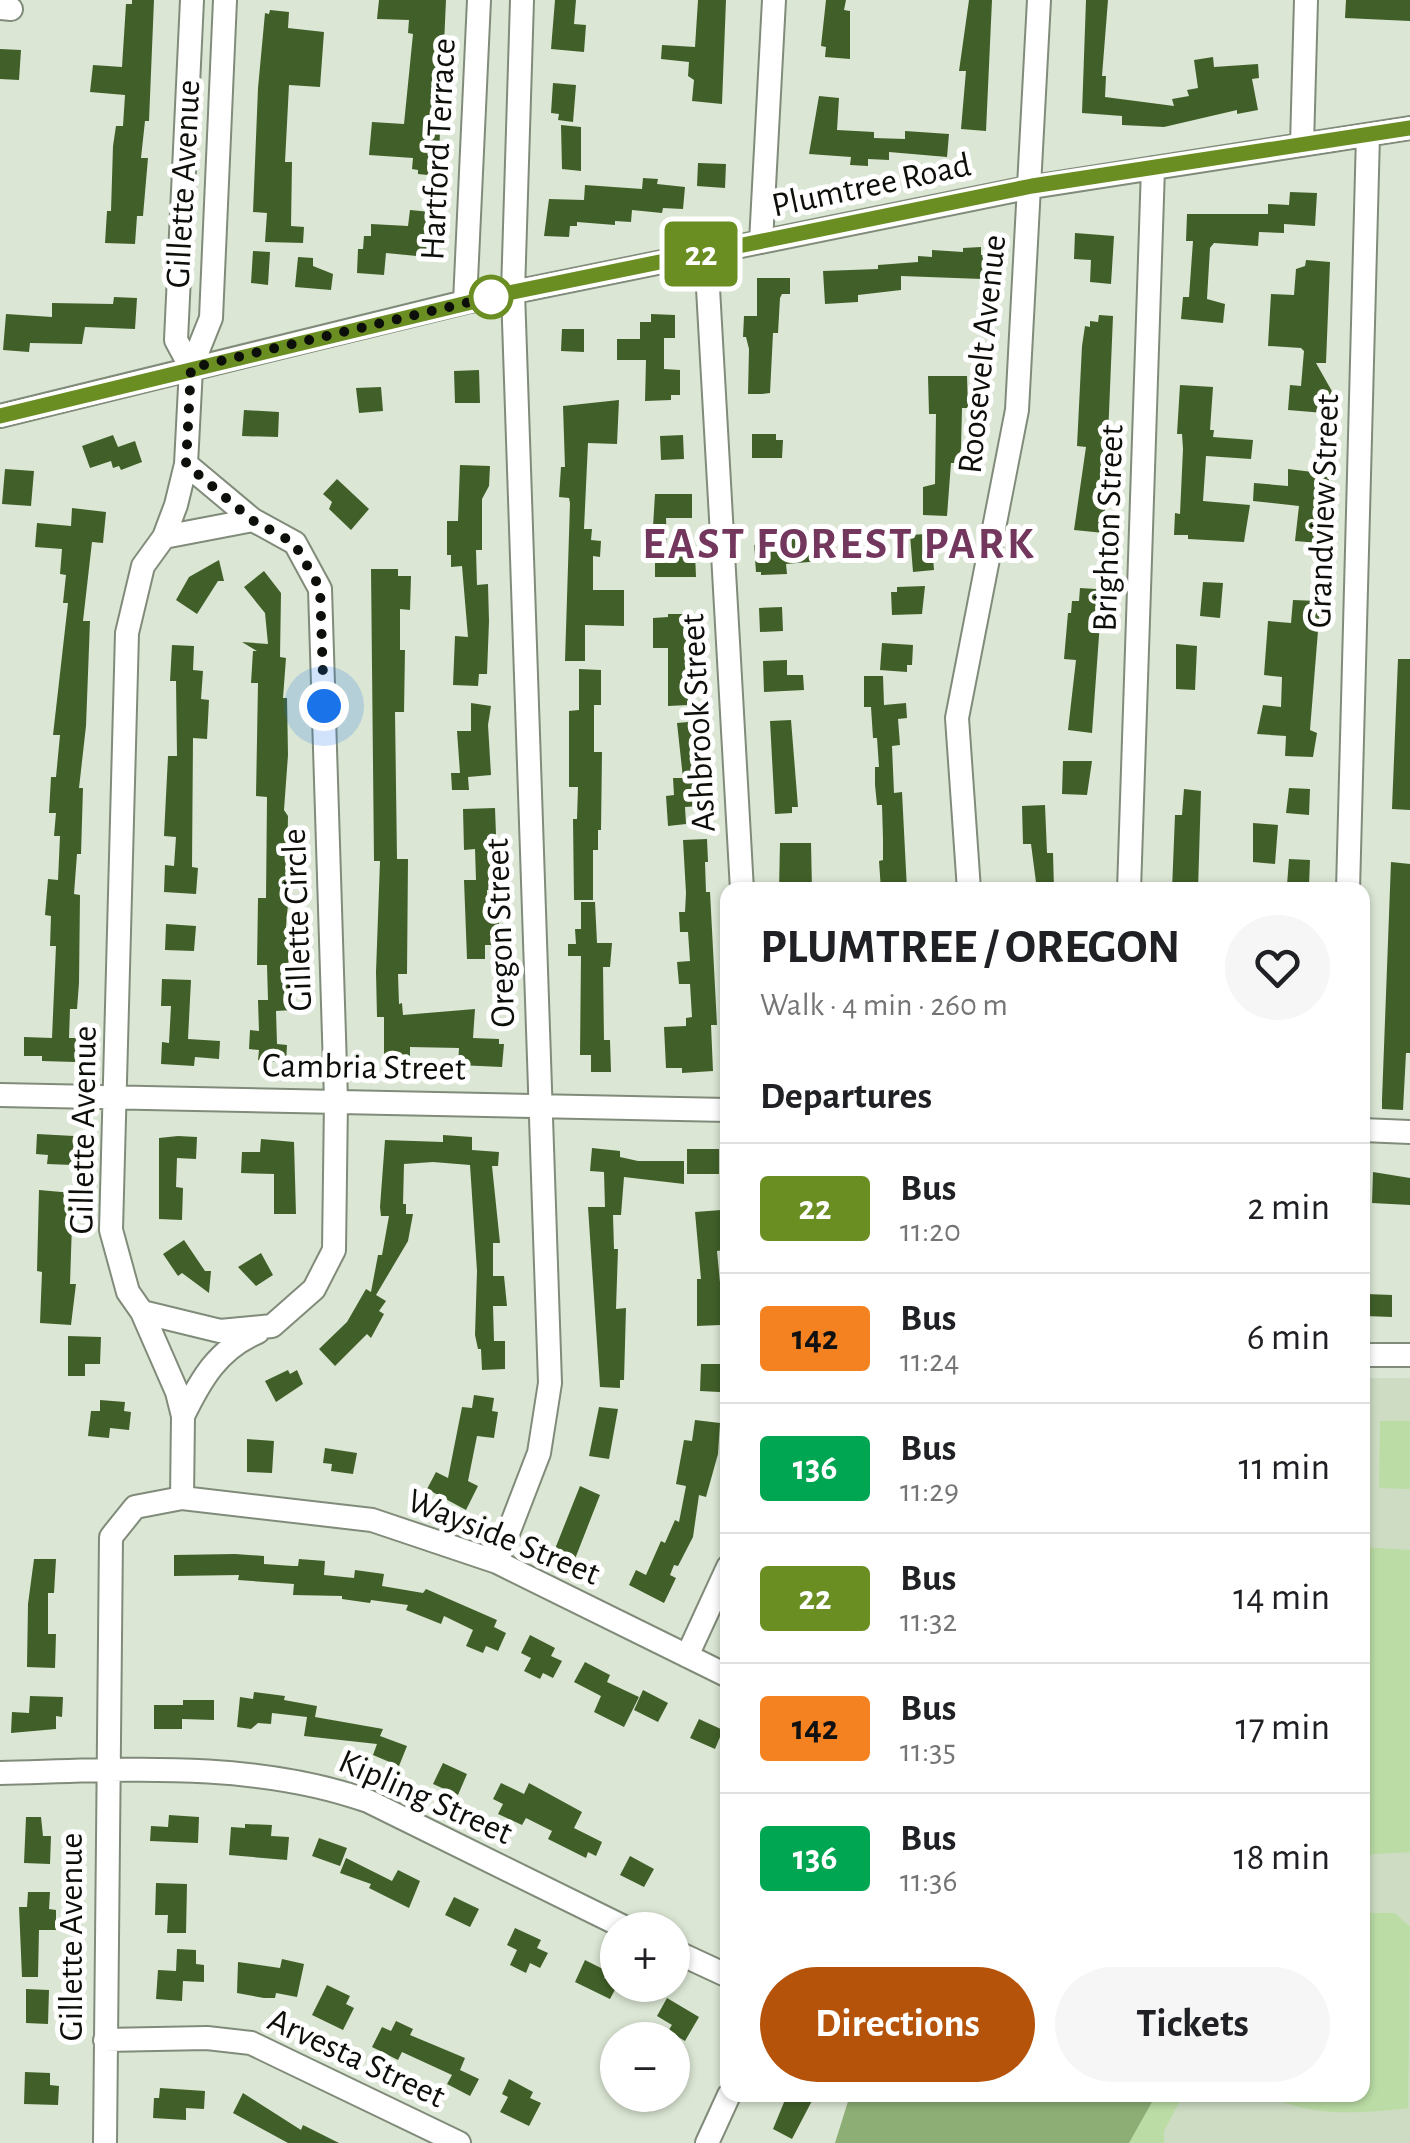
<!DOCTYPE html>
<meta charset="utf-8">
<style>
:root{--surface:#fff;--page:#f6f6f6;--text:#202124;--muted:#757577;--line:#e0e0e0;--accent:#b45309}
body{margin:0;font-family:"Alegreya Sans",sans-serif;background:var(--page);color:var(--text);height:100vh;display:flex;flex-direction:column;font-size:38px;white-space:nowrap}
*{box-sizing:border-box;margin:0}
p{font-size:32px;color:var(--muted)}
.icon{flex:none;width:55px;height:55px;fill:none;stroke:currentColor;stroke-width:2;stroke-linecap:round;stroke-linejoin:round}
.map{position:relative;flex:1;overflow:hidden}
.sheet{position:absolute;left:720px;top:882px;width:650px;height:1220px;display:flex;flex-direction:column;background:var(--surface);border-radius:20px;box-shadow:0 2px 8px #0004}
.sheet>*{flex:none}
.badge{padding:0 20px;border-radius:8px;font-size:35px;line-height:65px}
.buttons{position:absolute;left:600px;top:1912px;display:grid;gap:20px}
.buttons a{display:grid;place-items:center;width:90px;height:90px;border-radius:50%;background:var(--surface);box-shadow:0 2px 8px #0004;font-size:50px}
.you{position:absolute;width:50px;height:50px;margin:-25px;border:8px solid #fff;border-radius:50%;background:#1a73e8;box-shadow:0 0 0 15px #1a73e833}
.map>.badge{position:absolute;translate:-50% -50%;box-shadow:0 0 0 5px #fff}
h2{padding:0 40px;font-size:38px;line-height:90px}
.round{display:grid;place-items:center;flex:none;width:105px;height:105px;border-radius:52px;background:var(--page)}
.headline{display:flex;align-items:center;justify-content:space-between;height:170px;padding:0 40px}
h1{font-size:48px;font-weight:700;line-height:75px}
.action{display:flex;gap:20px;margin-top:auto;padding:20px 40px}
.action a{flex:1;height:115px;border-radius:60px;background:var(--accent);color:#fff;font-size:40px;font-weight:700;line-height:115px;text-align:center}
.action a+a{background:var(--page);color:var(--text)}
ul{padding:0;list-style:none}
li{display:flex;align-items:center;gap:30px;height:130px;padding:0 40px;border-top:2px solid var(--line)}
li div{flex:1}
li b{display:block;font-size:38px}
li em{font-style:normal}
li .badge{min-width:110px;font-weight:700;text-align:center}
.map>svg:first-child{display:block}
</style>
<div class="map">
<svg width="1410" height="2143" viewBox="0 0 1410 2143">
<rect width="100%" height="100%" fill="#dbe6d4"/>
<path fill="#cddcc3" d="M1363,1378H1410V2143H1129L1156,2095H1362Z"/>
<path fill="#bbdda5" d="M1380,1421H1410V1489L1379,1488Z
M1363,1547L1410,1550V1852L1363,1855Z
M1363,1913H1395L1410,1927L1408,2108C1360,2114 1310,2117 1266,2095H1362Z
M1156,2095H1183L1164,2131V2143H1129Z"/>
<path fill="#8daf75" d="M850,2095H1156L1129,2143H835Z"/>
<path fill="#416029" d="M132,0H154L149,121H145L141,158H148L143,216H137L135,244L105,243L107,211H111L113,146L116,126H123L125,95L90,92L93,65L122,67L126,4H132Z
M379,0H446L438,176L418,174V170L412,169L413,158L369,155L372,122L404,124L413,34L408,33L409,20L377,19Z
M555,0H576L574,24L586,25L584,52L551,49Z
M698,0H726L722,104L692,101L694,80L688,76L689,62L661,59L662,45L695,47Z
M826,0H846L844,10L850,11V59L825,57L826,47L821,46Z
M969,0H992L986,131L961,129L966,71H959Z
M1086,0H1108L1102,76H1106L1105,97L1174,106L1172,99L1189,96L1187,90L1198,88L1194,60L1213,57L1214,67L1258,64L1259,78L1252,79L1258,110L1237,114V110L1164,127L1122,125V116L1082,113Z
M1346,0H1410V21L1345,18Z
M270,10L289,12L288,28L324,32L320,87L289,85L285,162H292L291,226L304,227L303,243L265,242L267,213L253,212L258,88L265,13L269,14Z
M0,49L21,50L19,80L0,79Z
M553,83L576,85L573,122L558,120L559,114L551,113Z
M819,96L839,98L837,130L874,132V138L905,139V131L949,134L947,157L889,152V160L868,159V166L850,165L851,157L809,154Z
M561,125L581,127V171L562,169Z
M698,163L726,164L725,188L697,186Z
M643,178L658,179L657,184L685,187L683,209L663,208L662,213L632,210L631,222L615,221V225L577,222V226H570L569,237L544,236L549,199L584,200L585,185L642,189Z
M1290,192L1317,193L1315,226L1284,224V233L1259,232L1258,246L1214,243L1210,248L1207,299L1225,304L1223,323L1181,319L1183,297H1189L1193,241H1186L1187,214H1268V204L1289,205Z
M410,210L431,212L430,225H436L434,251L428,250L427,257L386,253L384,275L357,273L358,249H363L364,236H371V224L408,226Z
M1075,233L1114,236L1111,284L1090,282L1091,260L1074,259Z
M981,247V255H987L988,274H982V279L901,276V290L858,295V302L825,304L823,271L878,269V265L918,262V256L932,257V250L963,252V248Z
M253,251L270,252L268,285L251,283Z
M298,257L313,258V266L333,274L331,290L295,287Z
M1306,260L1330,262L1326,363H1316L1333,393L1332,409H1324V413L1288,410L1290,385L1301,386L1304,351L1301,348L1268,346L1271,294L1294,295L1296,269L1305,266Z
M757,278H790V294H782L780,298L778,333H773L770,393L762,394H748L749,349L746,337H743L744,316H757Z
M114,297L137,298L135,329L85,327L82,344L30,343L29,352L3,350L6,314L52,317V303L113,304Z
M651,314L675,315V338H664V369L680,370V395H671V400L645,401L646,360H617V339H640V322H651Z
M1099,315L1113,316L1104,533L1074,530L1086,447L1077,446L1082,346L1085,326L1090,327V321L1098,322Z
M562,329H584V352L561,351Z
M479,370L480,403H455L454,371Z
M928,376H967L968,408H962L961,448L958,463H951L947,516L923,515V487L935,484L936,414H929Z
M1180,385L1213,387L1210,430H1214L1213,437L1253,440L1251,459L1206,456L1203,501L1250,505L1244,542L1188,539V535H1174L1175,513L1180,514L1183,449L1182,434H1177Z
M381,387L383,411L359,413L356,388Z
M619,400L617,444L588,443L584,529H592L591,540L601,541L600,557L593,556V590H624V626L585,625V661H565L570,503L569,498L559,497L561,467H565L563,406Z
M244,410L279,412L278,437L242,436Z
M752,434H776V440H783L782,458H752Z
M113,435L118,447L135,441L142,462L121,470L119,466L113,468L111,461L90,468L82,446Z
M683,435L684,459L661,460L660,436Z
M460,465L490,466L489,486L482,499V550H476L477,585L488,584L489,621L487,674H479L478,686L453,685L455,636L468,637L462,566L451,567V555H447V521H458Z
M5,469L34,471L31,506L2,504Z
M1288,469L1329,474V488H1322L1319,543L1295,541L1299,506L1253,501L1254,483L1288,486Z
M337,479L369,509L351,530L329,509L332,502L323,494Z
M655,494H692V518H666L667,543H652Z
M72,508L106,512L103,543L92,542L83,621H90L86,726L79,788H83L81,854H77L74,894L80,895L79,983L77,1009H70L69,1038H76L75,1062L42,1061V1056H24V1037L52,1038L56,946H50L51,916L45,915L48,879L58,880L60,836H54L56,813H49L51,777H56L60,735H53L68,603H63L66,575L60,574L62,549L35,547L37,523L71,526Z
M818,533L820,561L786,564L787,574L761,575V572H756L754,545L776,543L775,535Z
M925,534L927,546H932L934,570L913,572L910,535Z
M695,553L696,577H655V554Z
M219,560L224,581H218L197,614L176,600L189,577Z
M371,569H398V576H411L410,610L400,609V650H405L404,712H395L397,859H408L407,974H398L399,1004L402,1003L403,1015L475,1009L473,1038L499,1039V1044H504L502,1067L458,1065L459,1048L410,1047V1065H384V1017H377L376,972L380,861H374Z
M264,571L281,593L280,657L286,658L283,698H287L288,755L284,810L288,816L287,872H291L285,937H289L288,984L292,983V1010L276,1011L277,1044L287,1045L286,1063L258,1060L259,1050L249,1049L250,1030L259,1031L258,1000H268L267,965H257L258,898H266L267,797L256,796L258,683H251L253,651H257L242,642L268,644L265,613L244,587Z
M1203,582L1223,583L1220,618L1200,616Z
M925,586L922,614L892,615L891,592H897V587Z
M1080,588L1096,589V593L1102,594L1092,733L1068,730L1076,660L1064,659L1068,613H1071L1072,601H1079Z
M1293,600L1318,601L1320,606L1310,730L1317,733L1313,757L1285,756L1286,736L1257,734L1263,705L1281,707L1282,677L1264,675L1268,621L1291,623Z
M782,607L783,631L760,632L759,608Z
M668,614H691L694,686H688V705L668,706V648H653V618L668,617Z
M882,643L913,645L912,665H907V672L880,670Z
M1176,644L1197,646L1195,690L1176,689Z
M172,645L194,646L193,670L203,671L201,699L209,700L207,739L193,738L192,867L198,868L196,894L164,892L165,865L174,866L176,837L164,836L168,756H177L176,681H170Z
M1398,659H1410V810L1392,809Z
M787,660V675H803L804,690L764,692L763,661Z
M579,669L601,670V705H594V752H602L601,830H598V850H593V900H574L573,819H577L578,787H569V711L579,710Z
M864,676H883L884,705L906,703L907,718L898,719L900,745L892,746L894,793L902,792L907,890H881L879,861L883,860V839L882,805H877L875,785V767H879L877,738H873L871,707H864Z
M471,703L491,706L488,725L491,775L468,777L469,790H452L451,773H460L457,731H471Z
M791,720L798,807H792V813L775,814L770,721Z
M700,721L704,759H701L700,806L685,807L686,824L668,826L666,796L674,795L673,778H683L677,723Z
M1063,761H1092L1087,795L1062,794Z
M1289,788L1310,789L1309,815L1286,813Z
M1184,789L1201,791L1198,890H1172L1175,815H1182Z
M1045,805L1047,853H1053L1054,890H1037L1031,844H1023L1022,806Z
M495,808L496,835H492L496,890H487V920H499L498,945H485V959H467L464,880H476L475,849L464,850L463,809Z
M1253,823L1278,825L1275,864L1253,862Z
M707,839L708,862H705L706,892H710L717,1025H711L713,1071L682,1073V1068H666L664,1027L686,1026V1018L692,1017L690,984H679L677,962L690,961L688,932H680L679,912H685L686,893L683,840Z
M780,843H811L812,890H779Z
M1289,859L1310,860L1309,886L1287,885Z
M1391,862L1410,864V1053H1406L1403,1110L1382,1109V1100Z
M581,902H595L597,943H612L610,967H603L604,1040H610L611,1072H591V1055H580L581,956H568V944H576L575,929H581Z
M166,924L196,926L194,951L165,950Z
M162,979L191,980L188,1039L220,1041L219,1059L195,1057L194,1066L161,1064L162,1042L169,1043L171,1006H161Z
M37,1134L74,1136L73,1165L47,1164L48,1155L36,1154Z
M443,1135L472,1137V1150L499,1152L498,1166H492L500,1243H493V1276H504L507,1306H493L494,1341H505V1369L482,1370L481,1349H478L475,1335L477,1271L470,1165L433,1162L404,1164L403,1204H406V1214H413L408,1241L376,1295L386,1301L379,1311L384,1314L371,1338L367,1334L335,1366L319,1349L347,1322L366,1289L371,1292L378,1255H382L389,1216H381L380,1207L385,1140L443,1142Z
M178,1136L197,1137L196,1159L177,1158L176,1187L183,1188L182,1220L159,1219V1138Z
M261,1139L294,1142L296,1214H274V1174L241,1173L242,1152H260Z
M592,1148L620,1151V1157L638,1161H684V1184L624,1177L621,1215H613L614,1249H618L616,1309L626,1308L624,1380H620V1388L600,1387L588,1207H605L604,1172L590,1171Z
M687,1149H719V1174H687Z
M1373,1172L1410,1178V1205L1372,1203Z
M39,1190L73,1193L70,1284H76L71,1325L40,1323L42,1272L37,1271Z
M721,1210L724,1250L717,1251L723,1314H720V1325L697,1326V1279H701L695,1212Z
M184,1240L205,1271H211L209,1293L182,1273L178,1276L163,1254Z
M261,1253L273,1275L256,1286L238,1267Z
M1366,1294L1392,1295V1317L1365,1316Z
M68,1336L101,1337L100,1364H85V1376H68Z
M701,1364H724L720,1392L700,1391Z
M288,1370L290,1374L297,1370L303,1384L276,1402L265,1381Z
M474,1395L494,1398L492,1411L498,1412L494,1438L477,1436L468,1481L478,1486L466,1510L427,1489L436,1472L448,1478L462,1407L472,1408Z
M100,1400L125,1402L124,1411L131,1412L129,1430L110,1428L109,1438L88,1436L91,1411H100Z
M599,1407L618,1409L609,1459L589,1456Z
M695,1420L720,1423L718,1454L706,1497L699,1495L693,1537L678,1566L674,1565L670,1575L676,1578L664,1603L629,1585L636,1570L646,1575L661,1541L665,1543L675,1520L679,1522L686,1486L676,1484L684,1440L692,1441Z
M247,1439L274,1441L272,1473L247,1472Z
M325,1448L357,1453L353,1474L331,1471L332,1464L323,1463Z
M580,1486L600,1495L573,1564L553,1554Z
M235,1554L264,1556V1564L293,1566H298L299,1559L325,1561L324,1575L354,1578L355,1570L384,1574L382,1586L423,1593L426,1589L497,1620L494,1627L506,1633L498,1651L486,1646L483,1653L466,1646L473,1630L444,1616L441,1624L406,1610L408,1605L371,1600L370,1603L342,1599V1596L293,1595L294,1584L238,1580L239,1575L174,1576V1555Z
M34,1559H56L54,1593H48V1634H56L55,1668L27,1667L28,1604Z
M530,1635L555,1648L551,1656L562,1661L553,1678L543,1673L540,1679L524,1671L531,1658L521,1653Z
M585,1662L610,1675L607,1682L639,1697L624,1727L594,1712L601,1696L574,1682Z
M643,1690L668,1703L658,1722L634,1710Z
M254,1692L285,1696L284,1700L317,1706L315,1717L383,1729L380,1736L407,1746L399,1766L373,1755L377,1744L304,1736L307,1717L272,1713L271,1724L258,1723L251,1729L237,1727L240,1697L253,1699Z
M30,1696L63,1697L62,1717L56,1716V1729L11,1733L12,1712L29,1713Z
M183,1700H214V1720L182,1719V1729H154V1705H183Z
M699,1719L723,1730L715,1749L690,1738Z
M443,1763L467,1774L458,1795L433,1784Z
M501,1783L524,1794L529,1783L582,1812L574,1828L602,1842L596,1856L588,1852L586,1858L548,1839L552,1831L526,1818L522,1825L498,1814L503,1804L493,1799Z
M169,1815L199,1817L198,1843L150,1841L151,1826L168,1827Z
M26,1817H41L43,1836H51L50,1864L24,1863Z
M245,1824L272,1825L271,1836L289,1837L287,1860L229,1855L231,1827L245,1828Z
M319,1838L347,1848L340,1866L312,1856Z
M630,1856L654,1869L644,1887L620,1875Z
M346,1858L392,1881L398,1870L420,1881L409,1908L369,1888L371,1884L340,1873Z
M156,1883L187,1884L186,1933H167L168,1915H155Z
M28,1892H50L49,1909L56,1910V1930H39L38,1977H22L19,1907H27Z
M454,1897L479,1909L470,1927L445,1915Z
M515,1928L541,1940L537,1948L548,1953L540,1968L530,1963L526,1973L510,1965L517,1950L507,1945Z
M177,1949L196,1950V1964L204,1965V1982L183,1981L182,2001L156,1999L158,1970L176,1971Z
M282,1959L304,1964L297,1997L276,1993L275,1998H264L237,1993L238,1962L280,1968Z
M585,1960L607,1971L604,1978L618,1984L610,1999L575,1982Z
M327,1985L350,1996L346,2004L354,2008L343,2030L312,2015Z
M26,1989L49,1990L48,2024L26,2023Z
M667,1998L699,2017L685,2041L668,2031L672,2025L657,2016Z
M396,2021L413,2029L410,2035L465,2058L460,2070L479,2079L470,2096L447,2084L452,2075L402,2052L398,2060L372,2047L382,2027L391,2031Z
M25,2072L50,2073V2085L59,2086L58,2105L24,2104Z
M509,2079L533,2092L530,2098L541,2103L529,2126L500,2112L508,2097L502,2094Z
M160,2088L205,2091L204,2109L186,2108V2120L153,2118L154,2098H159Z
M243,2093L301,2130L303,2125L339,2143H288L233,2113Z
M787,2095H815L792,2139L773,2129Z"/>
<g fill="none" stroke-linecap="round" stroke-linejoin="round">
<defs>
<path id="minor" d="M0,8L11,9
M1302,145L1306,0
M761,242L774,0
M706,253L742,890
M465,302L479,0
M191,368L176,340L192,0
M0,416L465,302L1032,187L1410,128
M186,464L253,520
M969,890L957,718L1017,410L1039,0
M1129,890L1153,168
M1348,890L1368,135
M0,1095L728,1110
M1362,1130L1410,1132
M142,1312L220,1331L272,1326L314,1289L334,1250L336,1100L320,589L295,543L253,520L164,537
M1362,1355H1410
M183,1416C201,1379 218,1349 258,1332
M182,1498L372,1520L497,1562L728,1676
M497,1562L539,1453L550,1383L513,292L522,0
M687,1656L728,1567
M0,1773C122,1770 252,1760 368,1801L630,1930
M672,1950L728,1976
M105,2040L207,2038L251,2043L459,2143
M105,2143L111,1537L135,1507L182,1498L183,1416L177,1392L142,1312L128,1292L111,1230L127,633L143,566L164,537L176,505L186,464L191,368L211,318L225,0
M707,2143L729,2095"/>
</defs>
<use href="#minor" stroke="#818b7a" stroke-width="26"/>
<use href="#minor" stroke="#fff" stroke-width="22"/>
</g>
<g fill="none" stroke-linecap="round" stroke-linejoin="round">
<defs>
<path id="line" d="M0,416L513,292L1032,186L1410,128"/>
</defs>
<use href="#line" stroke="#fff" stroke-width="22"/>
<use href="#line" stroke="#6b8e23" stroke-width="15"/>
<path stroke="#0d100a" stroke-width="10" stroke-dasharray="0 18" d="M324,706L320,588L294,543L252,520L186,464L191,368L504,294L491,297"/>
</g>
<circle fill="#fff" stroke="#6b8e23" stroke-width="5" cx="491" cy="297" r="20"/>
<g text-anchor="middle" stroke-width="10" stroke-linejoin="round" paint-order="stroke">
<g font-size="35" fill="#0d100a" stroke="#fff">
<text transform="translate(437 149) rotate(-87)" y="12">Hartford Terrace</text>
<text transform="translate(182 184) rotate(-87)" y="12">Gillette Avenue</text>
<text transform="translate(871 184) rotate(-12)" y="12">Plumtree Road</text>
<text transform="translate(981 354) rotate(-84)" y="12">Roosevelt Avenue</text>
<text transform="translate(1322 511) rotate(-88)" y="12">Grandview Street</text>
<text transform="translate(1107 528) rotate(-88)" y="12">Brighton Street</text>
<text transform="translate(697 723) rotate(-93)" y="12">Ashbrook Street</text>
<text transform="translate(296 920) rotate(-92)" y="12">Gillette Circle</text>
<text transform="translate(499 933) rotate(-92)" y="12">Oregon Street</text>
<text transform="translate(364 1066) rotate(1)" y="12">Cambria Street</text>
<text transform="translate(82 1130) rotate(-89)" y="12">Gillette Avenue</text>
<text transform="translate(504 1536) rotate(22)" y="12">Wayside Street</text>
<text transform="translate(426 1796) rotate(24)" y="12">Kipling Street</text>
<text transform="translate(70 1937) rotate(-90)" y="12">Gillette Avenue</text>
<text transform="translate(357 2057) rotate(25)" y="12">Arvesta Street</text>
</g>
<g font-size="45" font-weight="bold" letter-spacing="2.5" fill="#73365d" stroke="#fff">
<text x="839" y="558">EAST FOREST PARK</text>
</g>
</g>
</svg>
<div class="buttons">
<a>+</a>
<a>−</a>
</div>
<div class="you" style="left:324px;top:706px"></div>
<b class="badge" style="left:701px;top:254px;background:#6b8e23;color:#fff">22</b>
<section class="sheet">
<div class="headline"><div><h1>PLUMTREE / OREGON</h1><p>Walk · 4 min · 260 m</p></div><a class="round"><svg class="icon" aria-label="heart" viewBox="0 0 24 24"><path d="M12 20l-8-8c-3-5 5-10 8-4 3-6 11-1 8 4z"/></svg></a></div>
<h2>Departures</h2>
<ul>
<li><span class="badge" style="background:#6b8e23;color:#fff">22</span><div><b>Bus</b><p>11:20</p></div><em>2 min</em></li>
<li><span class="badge" style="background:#f58220;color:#111">142</span><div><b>Bus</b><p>11:24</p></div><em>6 min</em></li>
<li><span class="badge" style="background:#00a651;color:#fff">136</span><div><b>Bus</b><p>11:29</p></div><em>11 min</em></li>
<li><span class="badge" style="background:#6b8e23;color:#fff">22</span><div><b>Bus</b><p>11:32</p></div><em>14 min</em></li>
<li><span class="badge" style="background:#f58220;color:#111">142</span><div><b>Bus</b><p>11:35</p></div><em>17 min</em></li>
<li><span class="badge" style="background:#00a651;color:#fff">136</span><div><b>Bus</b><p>11:36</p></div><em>18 min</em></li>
</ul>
<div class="action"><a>Directions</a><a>Tickets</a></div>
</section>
</div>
